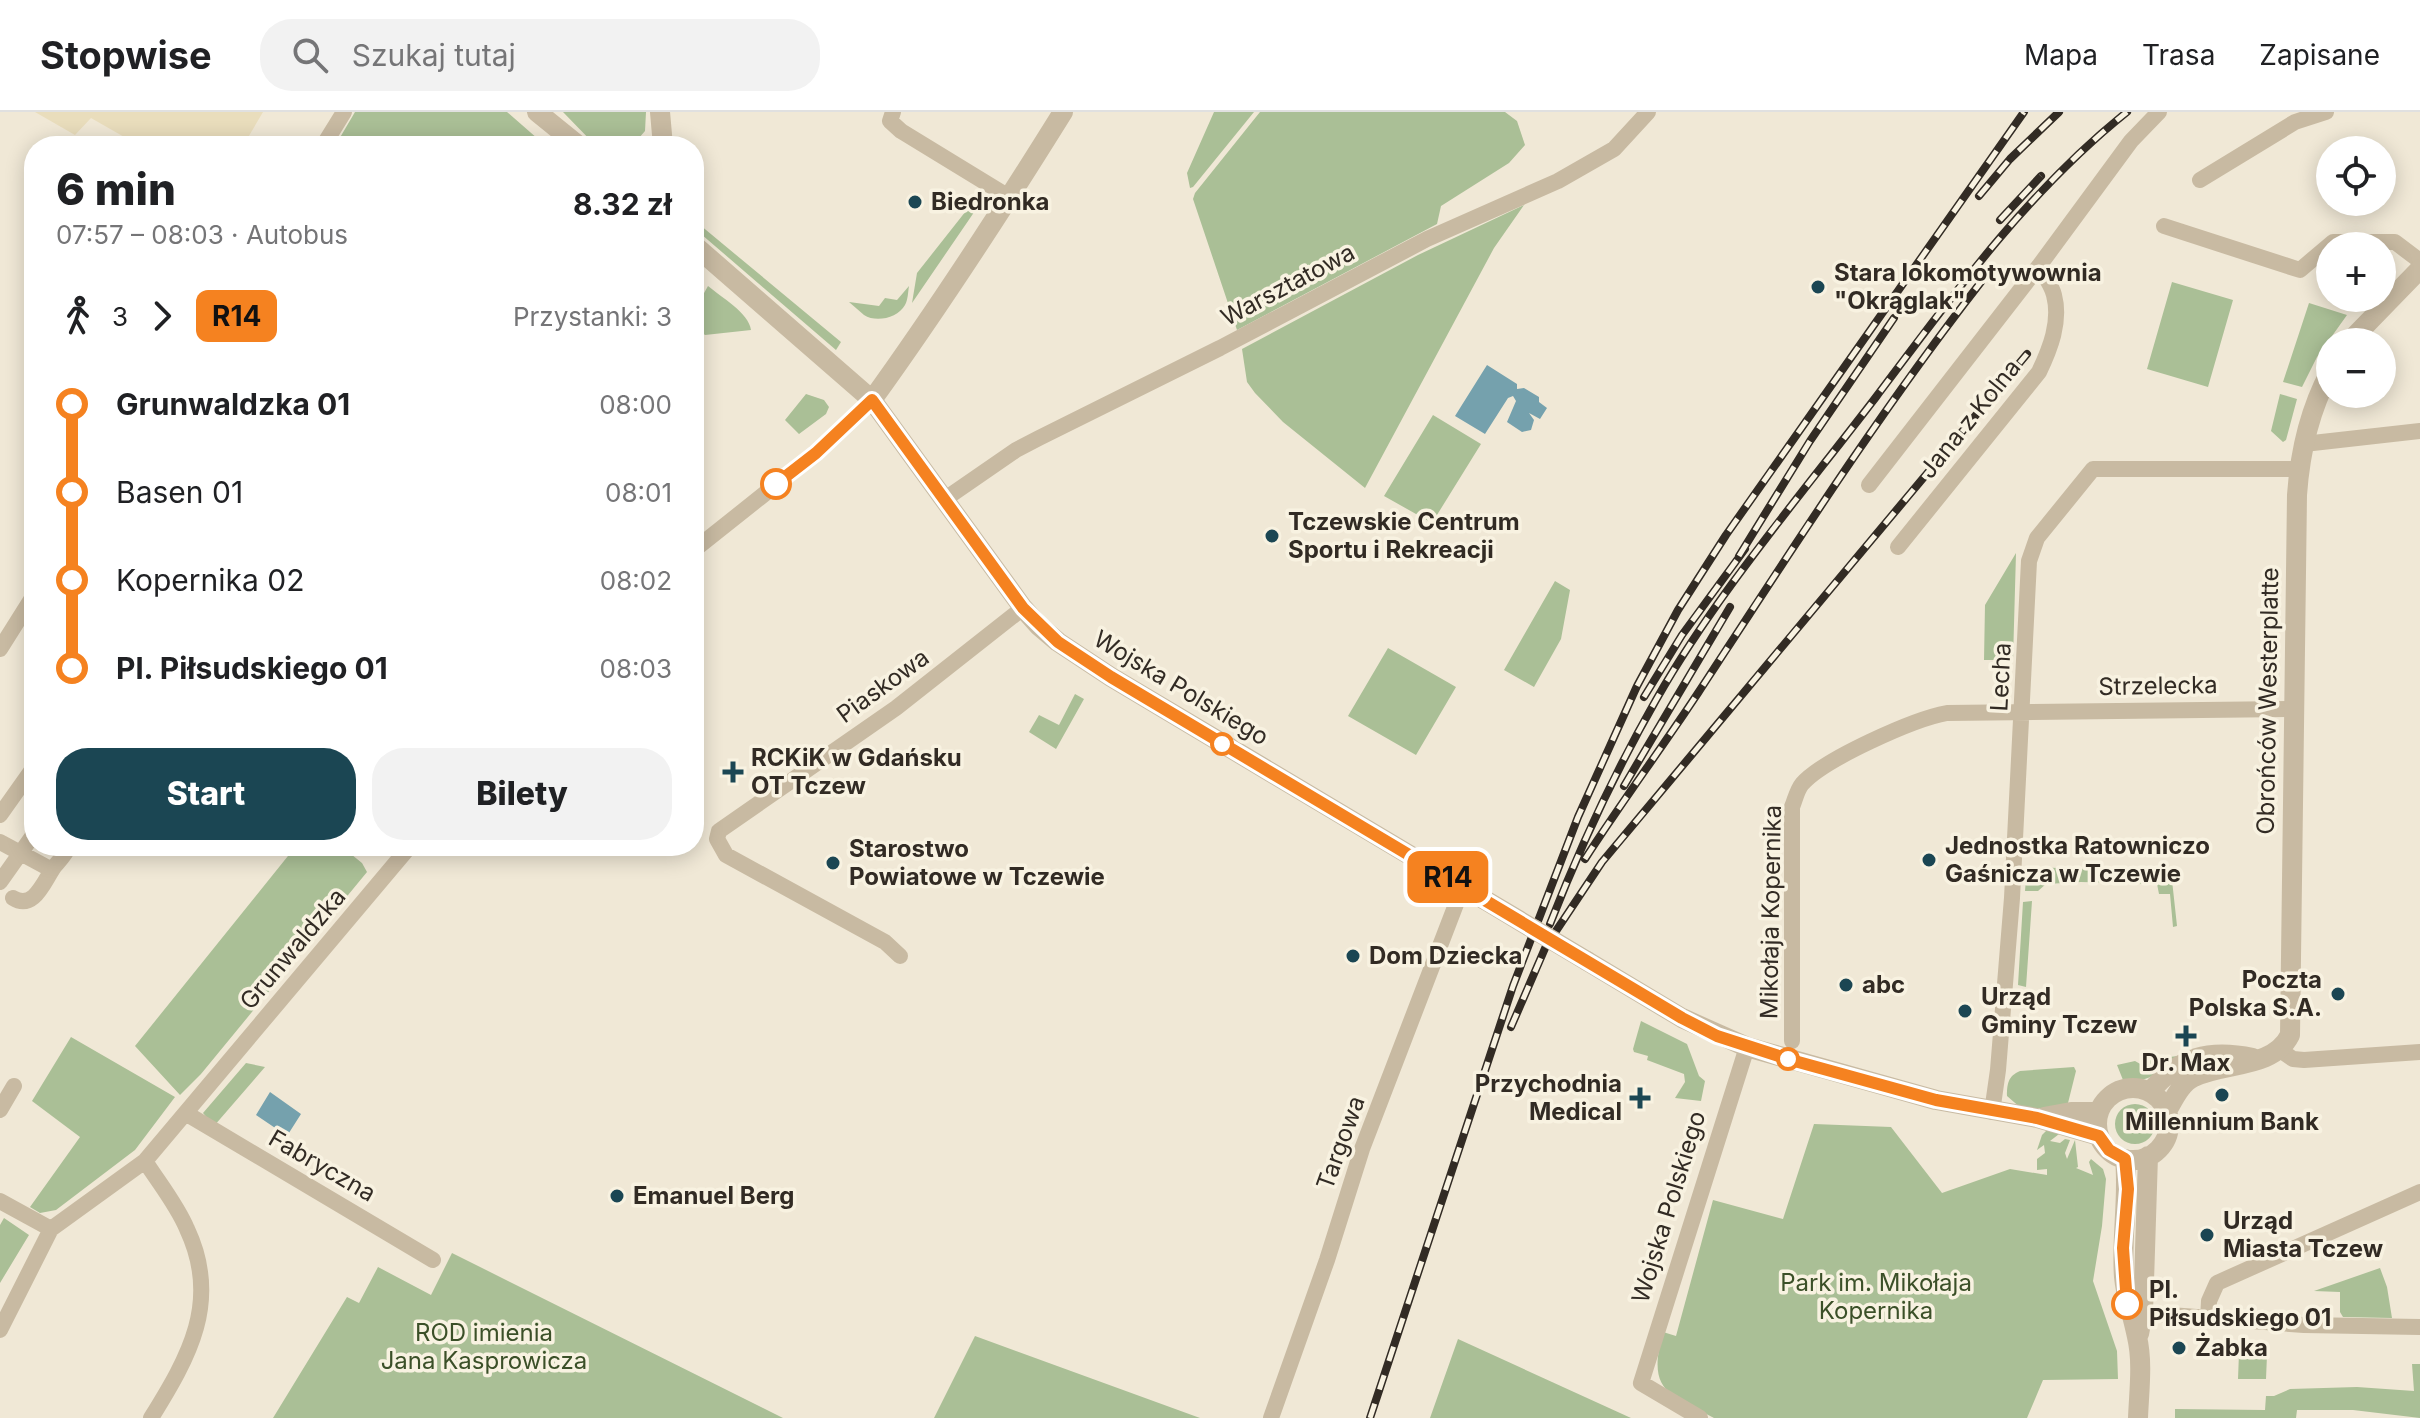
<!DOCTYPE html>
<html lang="pl">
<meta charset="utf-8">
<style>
:root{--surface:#fff;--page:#f2f2f2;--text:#202124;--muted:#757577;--line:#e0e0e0;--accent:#1b4653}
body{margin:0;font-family:Inter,sans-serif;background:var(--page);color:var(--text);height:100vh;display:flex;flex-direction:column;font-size:30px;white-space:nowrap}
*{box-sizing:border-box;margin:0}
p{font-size:26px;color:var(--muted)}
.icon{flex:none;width:44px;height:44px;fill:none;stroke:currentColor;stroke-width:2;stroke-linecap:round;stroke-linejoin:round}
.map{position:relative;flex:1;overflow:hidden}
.drawer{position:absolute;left:24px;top:24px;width:680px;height:720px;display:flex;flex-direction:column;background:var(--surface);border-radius:32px;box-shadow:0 4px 20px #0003}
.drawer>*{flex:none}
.badge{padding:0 16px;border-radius:12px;font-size:28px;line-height:52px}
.tools{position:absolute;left:2316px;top:24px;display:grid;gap:16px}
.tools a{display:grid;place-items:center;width:80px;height:80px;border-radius:50%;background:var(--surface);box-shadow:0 4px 20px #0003;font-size:40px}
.map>.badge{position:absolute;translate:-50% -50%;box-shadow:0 0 0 4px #fff}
.legs{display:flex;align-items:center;gap:12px;height:88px;padding:0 32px;font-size:26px}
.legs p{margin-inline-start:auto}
.summary{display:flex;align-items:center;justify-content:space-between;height:136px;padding:0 32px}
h1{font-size:44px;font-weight:800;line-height:60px}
.action{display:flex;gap:16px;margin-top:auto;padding:16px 32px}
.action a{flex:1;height:92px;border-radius:32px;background:var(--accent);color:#fff;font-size:32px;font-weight:800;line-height:92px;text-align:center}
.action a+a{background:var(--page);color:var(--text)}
ul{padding:0 32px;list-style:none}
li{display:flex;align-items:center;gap:28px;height:88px;font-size:30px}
li i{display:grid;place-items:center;width:12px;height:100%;margin:0 10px;background:currentColor}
li i::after{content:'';width:20px;height:20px;margin:-10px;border:6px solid;border-radius:50%;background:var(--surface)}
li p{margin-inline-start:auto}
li:first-child i{background:linear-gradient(#0000 50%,currentColor 0)}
li:last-child i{background:linear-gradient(currentColor 50%,#0000 0)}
header{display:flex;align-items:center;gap:48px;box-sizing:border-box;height:112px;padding:0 40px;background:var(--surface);border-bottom:2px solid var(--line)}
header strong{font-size:38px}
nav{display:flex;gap:44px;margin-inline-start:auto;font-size:28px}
.search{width:560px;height:72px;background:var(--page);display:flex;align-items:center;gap:20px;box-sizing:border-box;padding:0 28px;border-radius:32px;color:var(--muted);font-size:30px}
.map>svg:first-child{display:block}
</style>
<header>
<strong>Stopwise</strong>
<div class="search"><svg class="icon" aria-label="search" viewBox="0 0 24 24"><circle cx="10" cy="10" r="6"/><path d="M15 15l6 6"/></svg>Szukaj tutaj</div>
<nav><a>Mapa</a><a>Trasa</a><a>Zapisane</a></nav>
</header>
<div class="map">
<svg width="2420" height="1306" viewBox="0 0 2420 1306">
<rect width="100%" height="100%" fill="#f0e8d6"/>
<path fill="#aabf96" d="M355,0H507L546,34H335Z
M563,0H646L645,19L632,34H596Z
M1214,0H1254L1193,75L1190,76L1187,61Z
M1260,0H1505L1517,9L1525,33L1509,51L1441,94L1437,112L1237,218L1193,87L1195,81Z
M977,85L979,93L912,191L917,161Z
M1524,93L1494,136L1365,376L1283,310L1255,281L1247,270L1242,237L1418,143Z
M694,108L841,230L836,238L694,116Z
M2172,170L2233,188L2208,275L2147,257Z
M708,174C721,185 749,201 751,218L705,223L697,216L694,218V198L697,199L702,192L699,190Z
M909,174C908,180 908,188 905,193C898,206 876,211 864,203C859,199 854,194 849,190L879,194L885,186L897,188Z
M2309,191L2347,203L2317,245L2302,275L2283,270Z
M806,282L824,288L829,295L826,302L799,322L785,308Z
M2280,282L2297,287L2286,328L2283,330L2271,319Z
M1433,303L1481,332L1432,411L1384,384Z
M2016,441L2013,548H1984L1985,493Z
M1555,469L1570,478L1561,527L1534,575L1504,558Z
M1388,536L1456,575L1416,643L1348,604Z
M1075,582L1084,587L1056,637L1029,620L1039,603L1059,613Z
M296,734H341L362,751L367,760L201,962L180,983L135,934Z
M2027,755L2171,759L2177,814L2173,815L2170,782H2159L2157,772L2081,770L2046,772L2038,779H2025Z
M2032,789L2026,875L2018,873L2023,790Z
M1641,909L1687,932L1699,964L1705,969L1701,989L1675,986L1685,970L1684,962L1647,948L1648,944L1634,940L1633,937Z
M71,925L175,985L135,1038L56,1098L40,1101L30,1095L80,1025L32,989Z
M2178,944C2160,960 2149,972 2123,968L2117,953L2135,949L2142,953L2152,947Z
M246,951L265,955L214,1014L203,1001Z
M2074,955L2076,959L2067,995L2022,997L2007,984C2007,972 2008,964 2020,959Z
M2115 1012a20 20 0 1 1 40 0a20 20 0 1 1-40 0Z
M1814,1012L1891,1015L1942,1081L2010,1057L2047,1063V1057L2037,1058V1047L2045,1041L2044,1033L2037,1038L2042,1023L2046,1019H2063L2050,1029L2060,1031L2065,1027L2070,1028L2065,1041L2067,1047L2075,1028L2078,1055L2076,1056L2093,1063L2089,1050L2091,1047L2103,1057L2106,1067L2102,1114L2093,1169L2117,1239L2118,1267L2043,1268L2027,1306H1714C1667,1281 1647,1279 1663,1220L1676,1224L1713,1088L1783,1107Z
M4,1106L29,1123L0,1171V1113Z
M452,1141L783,1306H273L347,1185L359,1191L378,1155L431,1183Z
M2380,1156L2387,1175L2392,1206L2343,1205L2340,1200V1180L2314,1179Z
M975,1224L1200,1306H934Z
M1458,1227L1631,1306H1430Z
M2239,1241L2267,1243L2266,1267H2238Z
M2412,1252H2420V1306L2353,1298H2297L2296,1306H2175V1297L2265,1298L2266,1284H2274L2290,1277L2357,1275L2414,1279Z"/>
<path fill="#e9ddbc" d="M35,0H263L243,34H189L180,28L175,34H140L91,6L75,23Z"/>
<path fill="#75a1ad" d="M1487,253L1517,272V277L1524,276L1539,285V290L1547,296L1540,307L1529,301L1534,308L1531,318L1522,320L1507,310L1516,289L1513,284L1508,286L1485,322L1455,304Z
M270,980L301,1002L287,1024L256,1003Z"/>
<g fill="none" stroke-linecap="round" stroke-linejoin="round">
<path stroke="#c8baa2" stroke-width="16" d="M893,0L890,9L901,19L1009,85
M323,34L344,0
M2200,68L2295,10L2326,0
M2164,114L2300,158L2333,130H2395L2420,149
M2304,332L2420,319
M1869,373L2039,154L2131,29L2159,0
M945,387L1016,338L1039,326L1220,236L1427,127L1558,69L1614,37L1648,0
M1898,435L2039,260C2050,237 2061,210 2054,183C2052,174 2044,163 2039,154
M694,438L816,341L872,288
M0,537L34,483
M0,703L34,655
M0,730L52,758
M0,770L34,722
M13,786C34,799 44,769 54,755C60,748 66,742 69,734
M900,844L885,830L726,743L717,727L719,719L896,596L1023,496
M1792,929V695C1795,688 1797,678 1802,672C1824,647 1914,607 1947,601L2294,597
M2280,938L2293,947L2304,948L2420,940
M0,998L14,974
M1992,1000L1998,958L2012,786L2029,449L2037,426L2093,357H2299
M187,1002L433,1148
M145,1049C159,1071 177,1093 187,1117C221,1189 189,1245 151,1306
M0,1089L51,1117
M2143,1201L2304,1213L2420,1215
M2208,1207L2209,1189L2217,1171L2420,1080
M0,1218L51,1117L145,1049L410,734
M1271,1306L1327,1148L1362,1037L1463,774
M1700,1306L1641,1271L1747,935"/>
<path stroke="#c8baa2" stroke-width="20" d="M537,0L579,34
M660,0L663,34
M694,133L872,288L1023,496L1039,514L1058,530L1111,565L1485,788
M2349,230L2420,157
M872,288C939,195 1002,98 1063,0
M1587,849L1682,906L1747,935L1936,988L2037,1006L2099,1024
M2097 1012a36 36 0 1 1 72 0a36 36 0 1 1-72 0Z
M2150,980C2180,944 2209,937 2253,946
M2167,999C2174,987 2181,971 2194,965C2224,950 2273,957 2290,923L2297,383C2300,340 2309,299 2330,260
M2044,1005L2071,1000H2099
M2125,1047C2129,1086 2121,1125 2124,1165C2126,1186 2133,1204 2137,1225C2143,1250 2139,1280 2138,1306
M2139,1222L2143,1201L2148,1044"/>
<defs>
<path id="rail" d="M1979,84L2010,47L2059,0
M2000,108L2041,64
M1739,444L1810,329L1894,206
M1644,585L1682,523L1745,437
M1624,674L1730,495
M1585,747C1621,691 1661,637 1698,581C1789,442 1878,302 1981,170
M1550,812C1580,735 1615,660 1656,588C1716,482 1802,382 1876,285C1952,184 2027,80 2127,0
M1511,915L1546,834L1602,750L2027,242
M1370,1306L1513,874L1578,705L1637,574L1678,498L1726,423L2024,0"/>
</defs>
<use href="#rail" stroke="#322b24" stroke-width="8"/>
<use href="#rail" stroke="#f8f2e1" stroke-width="5" stroke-dasharray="15" stroke-linecap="butt"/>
<path stroke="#c8baa2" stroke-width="20" d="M1485,788L1587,849"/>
</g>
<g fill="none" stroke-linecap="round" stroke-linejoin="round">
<defs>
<path id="line-1" d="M776,372L816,341L872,288L1023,496L1058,530L1111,565L1682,906L1717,924L1791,948L1936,988L2037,1006L2099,1024L2109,1038L2125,1047L2128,1077L2123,1136L2127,1192"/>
</defs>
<use href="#line-1" stroke="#fff" stroke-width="18"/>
<use href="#line-1" stroke="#f58220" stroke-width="12"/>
</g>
<g fill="#1b4653" stroke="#f8f2e1" stroke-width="3">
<circle cx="915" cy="90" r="8"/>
<circle cx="1818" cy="175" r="8"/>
<circle cx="1272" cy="424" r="8"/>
<path d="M729 648h8v8h8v8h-8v8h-8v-8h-8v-8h8z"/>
<circle cx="1929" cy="748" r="8"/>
<circle cx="833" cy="751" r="8"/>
<circle cx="1353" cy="844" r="8"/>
<circle cx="1846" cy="873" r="8"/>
<circle cx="2338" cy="882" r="8"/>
<circle cx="1965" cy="899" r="8"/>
<path d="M2182 912h8v8h8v8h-8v8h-8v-8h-8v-8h8z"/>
<circle cx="2222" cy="983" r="8"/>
<path d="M1636 974h8v8h8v8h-8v8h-8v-8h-8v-8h8z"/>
<circle cx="617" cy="1084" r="8"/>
<circle cx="2207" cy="1123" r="8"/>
<circle cx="2179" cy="1236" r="8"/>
</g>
<g fill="#fff" stroke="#f58220" stroke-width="4">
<circle cx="776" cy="372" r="14"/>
<circle cx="1222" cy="632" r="10"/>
<circle cx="1788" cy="947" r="10"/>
<circle cx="2127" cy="1192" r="14"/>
</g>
<g text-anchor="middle" stroke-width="7" stroke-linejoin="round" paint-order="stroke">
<g font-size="24" font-weight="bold" fill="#322b24" stroke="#f8f2e1" text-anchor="start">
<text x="931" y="98">Biedronka</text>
<text x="1834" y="169">Stara lokomotywownia<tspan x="1834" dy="28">"Okrąglak"</tspan></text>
<text x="1288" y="418">Tczewskie Centrum<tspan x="1288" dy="28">Sportu i Rekreacji</tspan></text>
<text x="751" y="654">RCKiK w Gdańsku<tspan x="751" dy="28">OT Tczew</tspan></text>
<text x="1945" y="742">Jednostka Ratowniczo<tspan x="1945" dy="28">Gaśnicza w Tczewie</tspan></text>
<text x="849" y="745">Starostwo<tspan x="849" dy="28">Powiatowe w Tczewie</tspan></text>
<text x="1369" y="852">Dom Dziecka</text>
<text x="2322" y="876" text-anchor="end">Poczta<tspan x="2322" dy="28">Polska S.A.</tspan></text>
<text x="1862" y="881">abc</text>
<text x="1981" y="893">Urząd<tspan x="1981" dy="28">Gminy Tczew</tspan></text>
<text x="2186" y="959" text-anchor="middle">Dr. Max</text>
<text x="1622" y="980" text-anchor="end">Przychodnia<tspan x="1622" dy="28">Medical</tspan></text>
<text x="2222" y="1018" text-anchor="middle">Millennium Bank</text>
<text x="633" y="1092">Emanuel Berg</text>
<text x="2223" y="1117">Urząd<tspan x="2223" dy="28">Miasta Tczew</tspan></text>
<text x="2195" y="1244">Żabka</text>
</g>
<g font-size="24" fill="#322b24" stroke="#f8f2e1">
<text transform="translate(1288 173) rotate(-28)" y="8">Warsztatowa</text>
<text transform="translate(1970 307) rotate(-51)" y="8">Jana z Kolna</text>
<text transform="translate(2001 565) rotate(-87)" y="8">Lecha</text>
<text transform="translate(883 574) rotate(-36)" y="8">Piaskowa</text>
<text transform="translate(2158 574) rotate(-1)" y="8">Strzelecka</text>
<text transform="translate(1181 576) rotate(31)" y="8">Wojska Polskiego</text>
<text transform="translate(2268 589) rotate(-89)" y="8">Obrońców Westerplatte</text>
<text transform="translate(1771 800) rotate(-89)" y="8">Mikołaja Kopernika</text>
<text transform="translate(293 837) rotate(-50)" y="8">Grunwaldzka</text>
<text transform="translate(1341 1031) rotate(-70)" y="8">Targowa</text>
<text transform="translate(322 1054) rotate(30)" y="8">Fabryczna</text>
<text transform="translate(1669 1095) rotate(-73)" y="8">Wojska Polskiego</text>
</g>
<g font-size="24" fill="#3b5028" stroke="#f8f2e1">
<text x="1876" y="1179">Park im. Mikołaja<tspan x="1876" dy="28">Kopernika</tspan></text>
<text x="484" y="1229">ROD imienia<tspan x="484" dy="28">Jana Kasprowicza</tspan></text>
</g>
<g font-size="24" font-weight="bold" fill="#322b24" stroke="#f8f2e1" text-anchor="start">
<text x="2149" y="1186">Pl.<tspan x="2149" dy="28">Piłsudskiego 01</tspan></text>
</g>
</g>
</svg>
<div class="tools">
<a><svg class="icon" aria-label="locate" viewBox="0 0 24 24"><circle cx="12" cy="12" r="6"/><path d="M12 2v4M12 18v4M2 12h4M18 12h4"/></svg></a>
<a>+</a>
<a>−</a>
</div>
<b class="badge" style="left:1448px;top:765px;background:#f58220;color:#111">R14</b>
<section class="drawer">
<div class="summary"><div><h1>6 min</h1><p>07:57 – 08:03 · Autobus</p></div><b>8.32 zł</b></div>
<div class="legs"><svg class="icon" aria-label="walk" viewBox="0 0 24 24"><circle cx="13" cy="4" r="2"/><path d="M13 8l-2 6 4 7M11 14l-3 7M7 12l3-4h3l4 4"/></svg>3<svg class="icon" aria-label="forward" viewBox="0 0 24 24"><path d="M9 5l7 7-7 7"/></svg><b class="badge" style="background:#f58220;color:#111">R14</b><p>Przystanki: 3</p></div>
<ul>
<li><i style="color:#f58220"></i><b>Grunwaldzka 01</b><p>08:00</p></li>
<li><i style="color:#f58220"></i><span>Basen 01</span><p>08:01</p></li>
<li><i style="color:#f58220"></i><span>Kopernika 02</span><p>08:02</p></li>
<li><i style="color:#f58220"></i><b>Pl. Piłsudskiego 01</b><p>08:03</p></li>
</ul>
<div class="action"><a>Start</a><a>Bilety</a></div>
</section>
</div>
